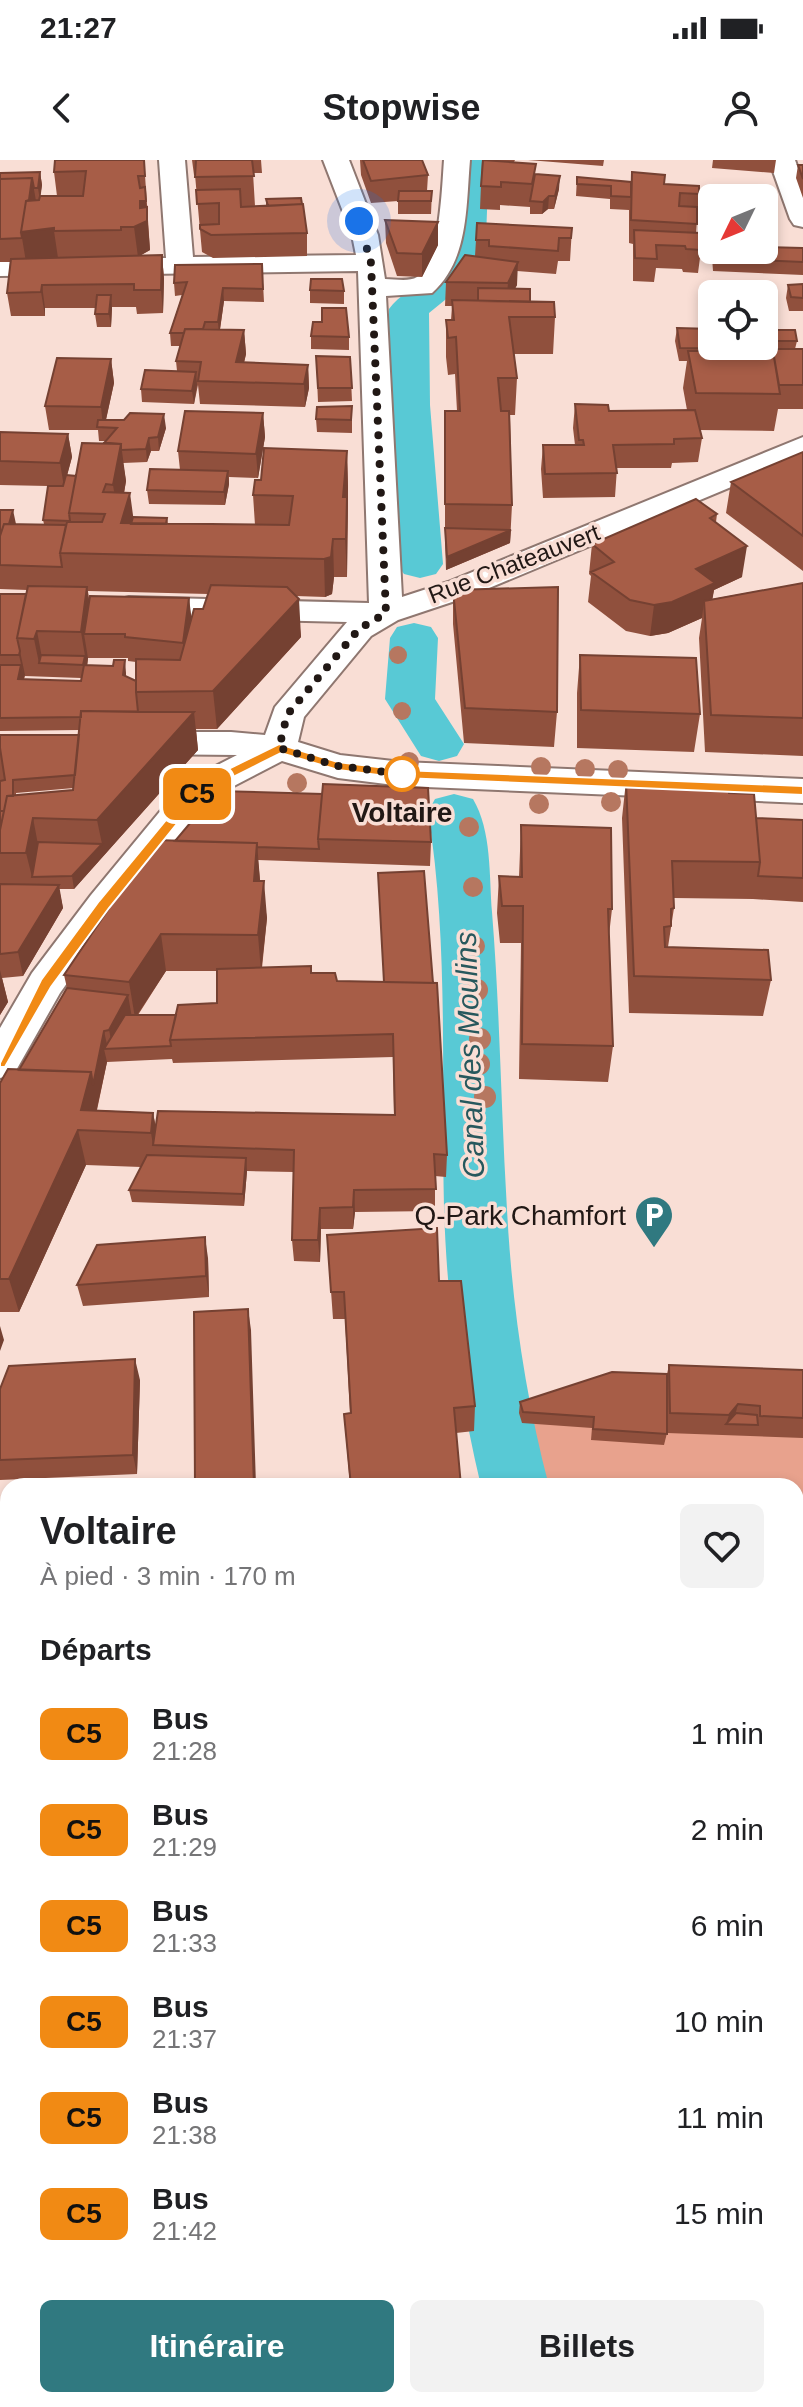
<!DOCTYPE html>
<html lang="fr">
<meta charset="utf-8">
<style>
:root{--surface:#fff;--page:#f2f2f2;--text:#202124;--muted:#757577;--accent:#307980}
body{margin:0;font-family:Arial,sans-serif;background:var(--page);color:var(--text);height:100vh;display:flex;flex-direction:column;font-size:30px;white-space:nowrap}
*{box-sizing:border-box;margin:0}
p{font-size:26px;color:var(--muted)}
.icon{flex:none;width:44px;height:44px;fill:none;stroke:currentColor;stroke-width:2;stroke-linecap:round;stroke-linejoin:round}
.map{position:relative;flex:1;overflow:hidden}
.sheet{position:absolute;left:0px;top:1318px;width:804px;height:930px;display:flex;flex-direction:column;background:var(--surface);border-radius:24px 24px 0 0;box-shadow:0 4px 12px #0003}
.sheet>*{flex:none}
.badge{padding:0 16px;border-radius:12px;font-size:28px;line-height:52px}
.needle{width:52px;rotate:227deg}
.tools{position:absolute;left:698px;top:24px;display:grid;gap:16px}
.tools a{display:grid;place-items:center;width:80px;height:80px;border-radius:12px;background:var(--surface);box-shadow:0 4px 12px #0003;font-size:40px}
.you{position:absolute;width:40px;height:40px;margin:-20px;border:6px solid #fff;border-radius:50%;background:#1a73e8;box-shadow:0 0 0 12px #1a73e833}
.map>.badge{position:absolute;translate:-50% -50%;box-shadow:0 0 0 4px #fff}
h2{padding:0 40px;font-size:30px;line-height:72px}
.round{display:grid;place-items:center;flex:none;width:84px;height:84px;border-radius:12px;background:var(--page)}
.overview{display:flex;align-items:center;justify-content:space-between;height:136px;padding:0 40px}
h1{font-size:38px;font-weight:600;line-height:60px}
.cta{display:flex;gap:16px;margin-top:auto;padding:16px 40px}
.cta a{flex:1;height:92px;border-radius:12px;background:var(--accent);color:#fff;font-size:32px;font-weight:600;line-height:92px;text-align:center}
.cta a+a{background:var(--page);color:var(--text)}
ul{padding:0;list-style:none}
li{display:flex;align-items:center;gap:24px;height:96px;padding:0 40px}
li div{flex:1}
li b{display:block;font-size:30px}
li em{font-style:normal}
li .badge{min-width:88px;font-weight:700;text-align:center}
.status{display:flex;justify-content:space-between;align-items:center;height:56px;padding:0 40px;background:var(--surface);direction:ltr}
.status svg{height:22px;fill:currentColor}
header{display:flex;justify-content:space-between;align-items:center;height:104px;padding:0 40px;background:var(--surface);font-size:36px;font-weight:600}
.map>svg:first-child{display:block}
</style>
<div class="status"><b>21:27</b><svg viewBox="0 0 49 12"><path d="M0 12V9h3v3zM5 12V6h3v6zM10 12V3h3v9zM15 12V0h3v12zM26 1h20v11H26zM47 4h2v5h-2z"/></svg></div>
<header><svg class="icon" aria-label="back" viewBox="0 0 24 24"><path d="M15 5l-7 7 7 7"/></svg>Stopwise<svg class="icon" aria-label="person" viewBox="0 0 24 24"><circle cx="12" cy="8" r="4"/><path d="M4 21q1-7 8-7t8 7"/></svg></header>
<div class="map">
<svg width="803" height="2247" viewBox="0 0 803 2247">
<rect width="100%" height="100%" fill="#f9ded5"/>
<path fill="#e8a28d" d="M803,1231V1873H796V1326H538L519,1253Z
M796,2168L803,2204V2247H749L748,2240H796Z"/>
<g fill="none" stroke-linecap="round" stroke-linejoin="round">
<path fill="#58c9d5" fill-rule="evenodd" d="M453,0H489L486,77L456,131L429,153L430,245L443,404L436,414L420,418L404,414L397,404L388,245L389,149C399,135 416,128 426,115C453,82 450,40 453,0Z
M414,463L431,467L438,478L435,539L464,584L457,596L439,601L421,596L385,539L390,478L397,467Z
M454,634L473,639C492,671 489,716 492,752C500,851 501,951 507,1050C512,1144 525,1235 549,1326H481C459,1234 447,1143 444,1048C441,917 449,782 428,652L435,639Z
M680,2240H770L772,2247H680Z"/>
<defs>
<path id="minor" d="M159,0H185L193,97L356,95L352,75L323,0H349L378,75L385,119C395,119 409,122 417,117C440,104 442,25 444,0H470C466,46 469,100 432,133L386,136L402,437L448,422L803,277V297L470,436L398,460L371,476L304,557L298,582L340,595L402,602L803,619V643L402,626L338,618L282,601L230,628L202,650L117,753L60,833L14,914L0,918V868L32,813L91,735L176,632L204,612L237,595L137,594L125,591L119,583L125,575L137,572H231L265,575L275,547L347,462L129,457L117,454L113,447L117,440L129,437L369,443L358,111L0,116V100L166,98Z
M769,0H795L803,23V67L794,65L790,59Z"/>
</defs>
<use href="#minor" stroke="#8f7770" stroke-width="4"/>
<use href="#minor" fill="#fff" fill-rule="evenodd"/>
</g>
<g fill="#b67760">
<circle cx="398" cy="495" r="9"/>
<circle cx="402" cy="551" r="9"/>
<circle cx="409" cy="602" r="10"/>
<circle cx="541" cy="607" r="10"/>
<circle cx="585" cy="609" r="10"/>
<circle cx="618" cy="610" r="10"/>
<circle cx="297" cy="623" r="10"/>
<circle cx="611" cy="642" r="10"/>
<circle cx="539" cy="644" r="10"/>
<circle cx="469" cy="667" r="10"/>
<circle cx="473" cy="727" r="10"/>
<circle cx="475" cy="786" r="10"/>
<circle cx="477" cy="830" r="11"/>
<circle cx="480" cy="879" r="11"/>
<circle cx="479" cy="904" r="11"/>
<circle cx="485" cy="937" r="11"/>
</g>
<path fill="#90503d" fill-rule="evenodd" d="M144,0L150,90L139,96L162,95L164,119L163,153L137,154L136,147H112L111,167H97L95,154L96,148H45V156H11L7,133L10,102H0V13L40,12L42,25L40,36H57L54,12Z
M192,0H261L262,13H253L255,46H266V39L307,73V96L213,98L202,92L195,15H194Z
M360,0H422L428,15L427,31H432L431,54H398V41L371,43L361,15Z
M482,0H515L514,2L559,29L554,49H548L542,54H530V47L500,45V50L480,49Z
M528,0H604L603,6Z
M713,0H776L774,13L712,8Z
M798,5H803V38L796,18Z
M632,12L664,24L699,34L696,73L701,90L698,113L683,112L682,109L656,108L654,122L633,121V84L629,83V50L610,49V39L576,36L577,17L631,22Z
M385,60L438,62V85L422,117L397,116L386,83Z
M572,68L570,101H558L556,114L517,111V125L515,128L530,142L555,157L553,194H514L517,218L515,255H510L512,345L510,383L446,410L445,382V251H457L455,214L448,215L446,197V160H451L452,146H445L446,122L475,96L476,80Z
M803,88V115L713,111L712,97L713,90Z
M262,104L264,142L224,141L220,170H244L246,194L244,203L308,205L309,228L305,247L200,244L198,225L194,244L142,242L141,229L177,211L176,201L180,186H171L170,173L182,135L175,136L174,123Z
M803,124V151H789L786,138L788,125Z
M310,130L344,131V144L310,143Z
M764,134L769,159L767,170L797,181L795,189H803V249H778L774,271L700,270L702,278L698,302L672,303L671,308H617L615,337L543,338L541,309L543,285H575L573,268L575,244L609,251L687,250L683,228L687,201H679L675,181L677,168L764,186Z
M322,162L349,177V190L311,189V176Z
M316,196L350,197L352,241L318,242Z
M111,199L114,223L106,260L166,268L159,291H151L147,302L123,303L126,321L124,333L133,357L167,358L168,364L255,365L253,335L261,320L347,291L348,328L347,417H334L332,434L325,437L296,436L301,477L217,569H196L198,590L74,729H59L63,748L23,816L2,818L8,842L0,855V575H79V570L0,571V434H26L27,430L0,429V350L16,364H44L43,360L48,326L0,325V272L68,274L72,297L67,315L76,316L106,281H99L98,270H49L45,246ZM88,431L208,434L203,449L191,460L189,438L89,440ZM88,498H128V501L136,502V521L126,517V513L87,505ZM25,515V516L81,518V521L24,520ZM74,628L73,630L16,636V633Z
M352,246V273L317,272L316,259Z
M263,253L265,277L258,318L229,317V324L225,345L149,344L147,330L180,310L178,291Z
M803,292V411L726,353L731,322Z
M717,354L716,362L742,417L714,430L712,439L803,423V596L705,592L699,478L702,458L668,473L650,476L626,471L588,442L591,416L589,414L592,384Z
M453,430L557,552L554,587L464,583L453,464Z
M580,495L700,554L694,592L577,588V533Z
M626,621L729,633L756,658L803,660V742L753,739L674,738V748L668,787L771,820L763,856L629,853L622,658Z
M217,631L431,682L430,706L258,700L260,721L267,758L262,808L311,813L337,821L383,822L447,995L446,1017L435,1016V1051L355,1052L353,1069H321L320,1102L294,1101L292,1080L294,1012L247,1011L244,1046L132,1042L129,1030L141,1007L86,1005L19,1152H0V923L19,910L67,828L64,815ZM166,811H217V843L176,855H138ZM393,897L394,955L156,967L153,953L97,950L107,902L172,899L173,903Z
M521,665L612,749L609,775L613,886L608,922L519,919L521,783H500L497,753L499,716L519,717Z
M327,1075L439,1121L475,1246L474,1271L456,1273L461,1326H350L344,1254L350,1253L345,1159H333Z
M208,1098L209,1137L83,1146L77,1125Z
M669,1205L803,1210V1278L667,1273L664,1285L591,1280L592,1268L522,1263L519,1253L520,1242L667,1214Z
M140,1220L137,1314L0,1320V1229Z
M0,1357H8V1430H0Z
M0,1568H8V1658L0,1659Z
M8,1717V1765L0,1766V1718Z
M796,1979H803V2116L796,2081Z"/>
<path fill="#754132" d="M40,12L42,25L40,41L38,28Z
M560,16L559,29L554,49L555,36Z
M32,18L36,41L54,68V71L58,98L26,102L21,72Z
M145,27L150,90L138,97L134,67L140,41Z
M549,36L548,49L542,54L543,42Z
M438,62V85L422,117V94Z
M162,95L164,119L163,153L161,130Z
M518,102L517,125L506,146L508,123Z
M42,125L45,148V156L41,132Z
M223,128L224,141L219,175L218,162Z
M111,135L112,148L111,167L109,154Z
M244,170L246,194L239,222L236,202Z
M111,199L114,223L104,268L103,267L101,247Z
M308,205L309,228L305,247L304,224Z
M196,212L197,225L194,244L192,231Z
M263,253L265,277L258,318L256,294Z
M164,254L166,268L159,291L158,277Z
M68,274L72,297L64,327L60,303Z
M149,278L151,291L147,302L146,289Z
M121,284L126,321L119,362L113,325Z
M347,291L348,328L347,417L343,337Z
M228,311L229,324L225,345L224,332Z
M130,333L135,370L121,363Z
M13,350L16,364L0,395Z
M511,370L510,383L446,410L447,397Z
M333,379L334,417L332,434L325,437L324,399Z
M747,386L742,417L714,430L710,454L704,441L702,458L668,473L650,476L654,445L696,409Z
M87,427L93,465L84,474L88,498L86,518L83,505L85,496L81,472Z
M189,438L192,462L186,506L183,483Z
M299,439L301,477L217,569L213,531Z
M37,471L43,503H39L34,479Z
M20,491L25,515L24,518L19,495Z
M125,500L126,513L125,529L123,515Z
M21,505L24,518L21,533L18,519Z
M194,552L198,590L74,729L72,716L102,684L97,660Z
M33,658L40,695L32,717L26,693Z
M257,683L260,720L258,758L254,721Z
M264,721L267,758L261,812L258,775Z
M59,725L63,748L23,816L18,792Z
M161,774L166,811L135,858L129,822Z
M0,810L8,842L0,855Z
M128,835L132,858L113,889L109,870Z
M104,871L108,889H104L107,902L92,971L81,950L91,912Z
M153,953L159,986L153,985L151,973Z
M78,970L86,1005L19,1152L9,1119Z
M246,998L247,1011L244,1046L243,1034Z
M354,1030L355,1052L353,1069V1047Z
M320,1048L321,1069L320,1102L318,1080Z
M205,1077L208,1098L209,1137L206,1116Z
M248,1149L251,1170L256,1326H254Z
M0,1166L4,1180L0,1191Z
M135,1199L140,1220L137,1314L133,1295Z
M738,1244L733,1264H726L729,1255Z"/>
<path fill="#a75d47" stroke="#754132" stroke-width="2" d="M55,0H144L145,16H138L140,28L145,27L146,41H140V48L147,47V61L134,67H121V70L54,71V68L21,72L26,41L39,40L40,36H83L86,11L54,12Z
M196,0H252L254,16L195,17Z
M363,0H422L428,15L371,21Z
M483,0L536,4L532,24L501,22V27L481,26Z
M798,5H803V19Z
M40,12L38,28H34L32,18L0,19V13Z
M632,12L665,15L664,24L699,26V34L680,33L679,46L697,47V64L631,60Z
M535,14L560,16L555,36H549L543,42L530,41Z
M577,17L631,22V37L611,36V26L577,24Z
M32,18L29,40L26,41L21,72L22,78L0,79V19Z
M240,29L241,47L303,44L307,73L211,75L200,69V65L219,64V43L197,44L196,30Z
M399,31H432L431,41H398Z
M301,38L302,44L268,46L266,39Z
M385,60L438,62L422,94L397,93Z
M477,63L572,68L571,78H559L558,91L489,86V80H476Z
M634,70L700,73L701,90L686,89L685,86L656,85L657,99L635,98Z
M764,87L803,88V102L715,98L714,90H764Z
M162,95L161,130H134V124L42,125L41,132L7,133L11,99Z
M465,95L518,102L508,123L446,122Z
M262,104L263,129L223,128L218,162H205L203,169H185L184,173H170L187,122L174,123L175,105Z
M311,119H342L344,131L310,130Z
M803,124V138L791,137L788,125Z
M478,128L530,129V142L478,141Z
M714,132H765L769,159H764V134H715Z
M97,135H111L109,154H95Z
M452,140L554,142L555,157H509L517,218H498L501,251H509L512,345L445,344V251H460L456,177L448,178L446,160H454Z
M322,148H346L349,177L311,176L313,162H322Z
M677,168L712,169V186H764L765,189L680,188Z
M185,169L244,170L236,202L308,205L304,224L198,221L201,202L176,201Z
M764,170H795L797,181H764Z
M768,189H803V225H779L773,191H768Z
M688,191H773L780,234L696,233Z
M316,196L350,197L352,228H318Z
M57,198L111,199L101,247L45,246Z
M145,210L196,212L192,231L141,229Z
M575,244L608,245L609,251L695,250L702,278L674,279V284L613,285L617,313L545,314L543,285H584L583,280H579Z
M352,246L351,260L316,259L317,247Z
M185,251L263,253L256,294L178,291Z
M130,253L164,254L158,277L149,278L146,289L121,290V284L104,283L117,268L97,267L98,260H124Z
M0,272L68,274L60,303L0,301Z
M82,283L121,284L113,325L106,324L103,332L130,333L121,363L289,365L293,336L253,335L255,320H261L264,288L347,291L343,337H347L346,379H333L331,397L324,399L60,393L67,362H102L105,354L69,353Z
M803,292V376L731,322Z
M150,309L228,311L224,332L147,330Z
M66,315L76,316L69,353L70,361L43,360L48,326H63Z
M696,339L717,354L710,358L747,386L696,409L715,423L672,442L654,445L630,440L591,412L614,402L592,384Z
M0,350H13L9,364H4L0,376Z
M133,357L167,358L166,364H131Z
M4,364L66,365L60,393L62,407L0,405V376Z
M445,368L511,370L447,397Z
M803,423V558L711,555L704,441Z
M211,425L287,427L299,439L213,531L136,532V499L180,500L194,449H203Z
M28,426L87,427L81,472L37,471L34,479L17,478Z
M558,427L557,552L465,548L453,430Z
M0,434H26L17,478L20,491L19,495H0Z
M90,436L189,438L183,483L125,477V474H84Z
M41,495L85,496L83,505L39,503Z
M580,495L696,498L700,554L581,550Z
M114,500H125L123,515L136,521V532L138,552L81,551V557L0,558V505H21L18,519L81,521L84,505L113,506Z
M81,551L194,552L97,660L33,658L26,693H0V670L7,636L73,630Z
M0,575H79L75,615L13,620V636H7L4,651H0V621L5,620L0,588Z
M626,621L729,624V633L754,634L760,702L672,701L674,748L671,749V766L664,767L665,787L768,790L771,820L634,816Z
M323,624L428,628L431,682L318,679Z
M217,631L322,634L318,679L319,689L257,687V683L175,681Z
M0,651H4L0,670Z
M756,658L803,660V718L758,716L760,702Z
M521,665L611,668L612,749H608L613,886L522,884L523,746H502L499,716L522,717Z
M155,680L257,683L254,721H264L258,775L161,774L129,822L64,815Z
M38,682L102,684L72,716L32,717Z
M424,711L433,823L384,822L378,713Z
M0,724L59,725L18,792L0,794Z
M311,806V813H335L337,821L437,823L447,995L434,994L436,1029L354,1030L353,1047L320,1048L318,1080H292L294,990L153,985L158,951L395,955L393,874L170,880L178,845L217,843V809Z
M67,828L128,835L109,870L104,871L93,925L91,912L19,910Z
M125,855H176L170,880L171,886L104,889Z
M8,909L91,912L81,950L153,953L151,973L78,970L9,1119H0V923Z
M147,995L246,998L243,1034L129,1030Z
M437,1068L439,1121H461L475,1246L454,1248L461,1326H351L344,1254L351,1253L344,1132H331L327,1075Z
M205,1077L206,1116L77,1125L97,1085Z
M248,1149L254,1326H195L194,1152Z
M135,1199L133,1295L0,1300V1229L9,1206Z
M669,1205L803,1210V1258L760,1256V1246L738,1244L729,1255L670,1253Z
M612,1212L667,1214V1274L593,1269L594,1257L523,1252L520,1242Z
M736,1253L757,1255L758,1265L726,1264Z
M0,1357H8V1412H0Z
M0,1568H8V1638L0,1639Z
M8,1717V1758H0V1718Z
M796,1979H803V2087L796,2053Z"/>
<path fill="#f18a14" stroke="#fff" stroke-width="2" d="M279,584L338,602L402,610L803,626V635L402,618L338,610L281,593L221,623L193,644L109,748L51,827L5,907H0V903L41,820L99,741L184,638L212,617Z"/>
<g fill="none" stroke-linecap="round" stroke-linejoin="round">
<path stroke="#211815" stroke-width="8" stroke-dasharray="0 14.4" d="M359,61L371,103L386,453L359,469L287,555L279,588L338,606L402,614"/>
</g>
<defs>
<symbol id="parking-pin" viewBox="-11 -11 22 30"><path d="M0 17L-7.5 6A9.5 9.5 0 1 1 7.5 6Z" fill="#307980" stroke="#f9ded5"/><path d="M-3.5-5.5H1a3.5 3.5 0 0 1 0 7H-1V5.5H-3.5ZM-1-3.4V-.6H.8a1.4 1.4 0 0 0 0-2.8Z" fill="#fff"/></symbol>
</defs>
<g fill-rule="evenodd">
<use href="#parking-pin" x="632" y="1033" width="44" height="60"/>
</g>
<circle fill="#fff" stroke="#f18a14" stroke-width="4" cx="402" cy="614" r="16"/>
<g text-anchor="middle" stroke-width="7" stroke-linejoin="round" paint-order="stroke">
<g font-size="24" fill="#211815" stroke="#f9ded5">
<text transform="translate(514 404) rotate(-21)" y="8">Rue Chateauvert</text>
</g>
<g font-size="28" font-weight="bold" fill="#211815" stroke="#f9ded5">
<text x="402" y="662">Voltaire</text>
</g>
<g font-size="28" fill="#211815" stroke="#f9ded5" text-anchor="end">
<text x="626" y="1065">Q-Park Chamfort</text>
</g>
<g font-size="30" font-style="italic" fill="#27585d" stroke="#f9ded5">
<text transform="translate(470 895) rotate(-92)" y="10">Canal des Moulins</text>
</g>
</g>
</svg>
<div class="tools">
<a><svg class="needle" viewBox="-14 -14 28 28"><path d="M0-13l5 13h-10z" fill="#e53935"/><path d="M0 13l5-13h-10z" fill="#757577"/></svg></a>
<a><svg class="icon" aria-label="locate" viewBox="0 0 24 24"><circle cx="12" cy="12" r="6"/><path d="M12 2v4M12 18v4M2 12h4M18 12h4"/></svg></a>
</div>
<div class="you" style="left:359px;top:61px"></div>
<b class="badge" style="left:197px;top:634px;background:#f18a14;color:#111">C5</b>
<section class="sheet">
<div class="overview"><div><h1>Voltaire</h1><p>À pied · 3 min · 170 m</p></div><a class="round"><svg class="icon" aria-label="heart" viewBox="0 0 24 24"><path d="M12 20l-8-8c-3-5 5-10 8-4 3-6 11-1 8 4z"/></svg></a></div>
<h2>Départs</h2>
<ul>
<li><span class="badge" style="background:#f18a14;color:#111">C5</span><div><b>Bus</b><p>21:28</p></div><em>1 min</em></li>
<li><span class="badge" style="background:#f18a14;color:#111">C5</span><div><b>Bus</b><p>21:29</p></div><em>2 min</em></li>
<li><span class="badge" style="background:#f18a14;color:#111">C5</span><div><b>Bus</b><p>21:33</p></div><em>6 min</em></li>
<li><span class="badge" style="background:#f18a14;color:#111">C5</span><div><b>Bus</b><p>21:37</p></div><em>10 min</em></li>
<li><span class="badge" style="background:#f18a14;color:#111">C5</span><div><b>Bus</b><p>21:38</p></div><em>11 min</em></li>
<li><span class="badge" style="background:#f18a14;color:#111">C5</span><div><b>Bus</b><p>21:42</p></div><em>15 min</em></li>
</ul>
<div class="cta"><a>Itinéraire</a><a>Billets</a></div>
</section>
</div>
